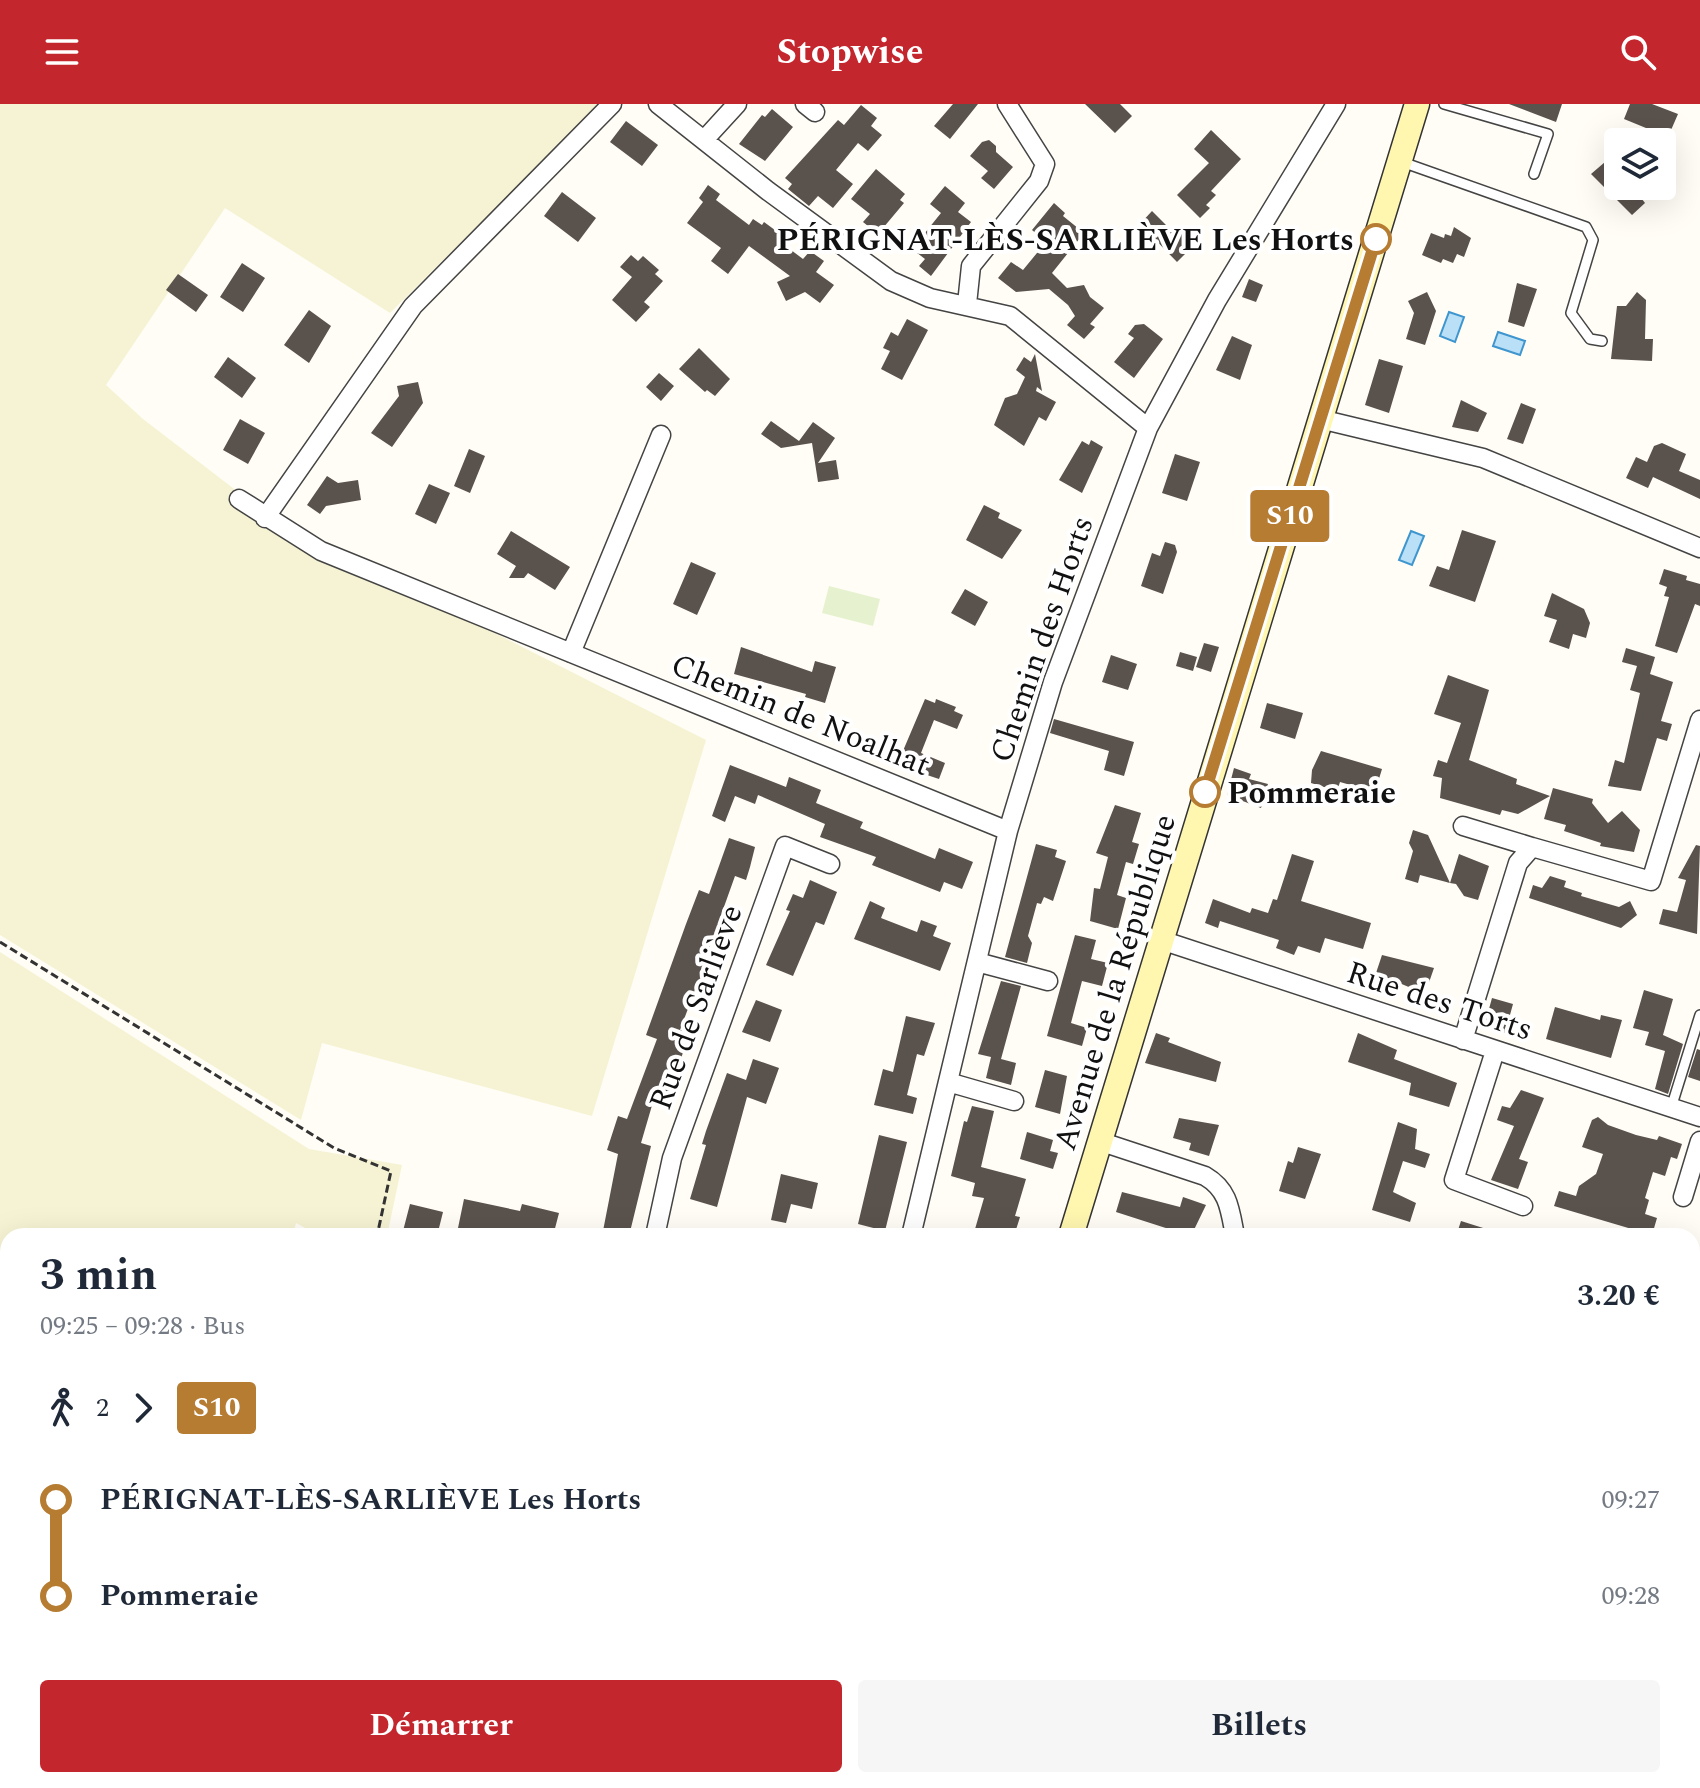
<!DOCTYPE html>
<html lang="fr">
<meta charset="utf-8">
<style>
:root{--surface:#fff;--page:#f6f6f7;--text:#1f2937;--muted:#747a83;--accent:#c4262e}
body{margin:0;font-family:Spectral,serif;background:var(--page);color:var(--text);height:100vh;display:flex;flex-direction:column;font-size:30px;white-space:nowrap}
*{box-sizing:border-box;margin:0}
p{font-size:26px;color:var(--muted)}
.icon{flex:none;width:44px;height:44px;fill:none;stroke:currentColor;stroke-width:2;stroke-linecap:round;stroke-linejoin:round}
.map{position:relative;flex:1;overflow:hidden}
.panel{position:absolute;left:0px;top:1124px;width:1700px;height:560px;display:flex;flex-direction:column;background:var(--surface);border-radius:24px 24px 0 0;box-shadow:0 8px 32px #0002}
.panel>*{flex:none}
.badge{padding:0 16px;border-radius:6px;font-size:28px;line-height:52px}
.buttons{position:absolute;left:1604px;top:24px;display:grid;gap:16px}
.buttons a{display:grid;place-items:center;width:72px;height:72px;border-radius:8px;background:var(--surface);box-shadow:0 8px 32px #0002;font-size:40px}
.map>.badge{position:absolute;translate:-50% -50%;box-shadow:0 0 0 4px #fff}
.legs{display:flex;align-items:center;gap:12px;height:88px;padding:0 40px;font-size:26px}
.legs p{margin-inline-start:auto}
.headline{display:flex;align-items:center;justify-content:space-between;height:136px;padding:0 40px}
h1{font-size:44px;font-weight:700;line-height:60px}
.button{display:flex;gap:16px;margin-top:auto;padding:16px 40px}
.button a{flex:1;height:92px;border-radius:8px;background:var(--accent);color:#fff;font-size:32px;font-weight:700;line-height:92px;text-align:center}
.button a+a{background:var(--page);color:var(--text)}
ul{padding:0 40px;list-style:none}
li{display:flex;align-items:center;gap:28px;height:96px;font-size:30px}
li i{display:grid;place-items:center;width:12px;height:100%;margin:0 10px;background:currentColor}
li i::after{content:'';width:20px;height:20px;margin:-10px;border:6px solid;border-radius:50%;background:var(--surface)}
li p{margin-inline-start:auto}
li:first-child i{background:linear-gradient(#0000 50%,currentColor 0)}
li:last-child i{background:linear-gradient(currentColor 50%,#0000 0)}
header{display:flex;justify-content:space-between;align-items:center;height:104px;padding:0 40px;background:var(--accent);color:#fff;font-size:36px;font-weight:700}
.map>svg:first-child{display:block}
</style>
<header><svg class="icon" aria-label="menu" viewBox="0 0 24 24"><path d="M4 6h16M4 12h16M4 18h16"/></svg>Stopwise<svg class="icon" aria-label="search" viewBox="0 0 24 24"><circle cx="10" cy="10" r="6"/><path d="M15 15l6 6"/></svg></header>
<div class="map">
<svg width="1700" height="1684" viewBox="0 0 1700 1684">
<rect width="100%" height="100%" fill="#fffdf5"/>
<path fill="#f6f3d4" d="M0,0H607L564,36L390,209L225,104L106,281L143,315L281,421L706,636L592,1012L322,939L301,1016L0,831Z
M0,848L309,1045L402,1061L387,1132H320L296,1119L293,1132H8V1433L0,1430Z
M0,1493L8,1496V1676H93L92,1684H0Z"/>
<path fill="#d5ebbd" d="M761,1676H816L822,1684H755Z"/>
<path fill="#e6f2cf" d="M829,482L880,495L873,522L822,509Z"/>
<path fill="#b9e0f7" stroke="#3f96cf" stroke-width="2" d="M1449,208L1464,213L1455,238L1440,232Z
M1498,228L1525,237L1520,251L1493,242Z
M1411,427L1424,432L1412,461L1399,456Z"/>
<path fill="#5a524d" d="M953,0H978L950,35L934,22Z
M1085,0H1120L1132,12L1115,29Z
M1509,0H1562L1556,18Z
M1630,0H1652L1678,10L1668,33L1624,15Z
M861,1L877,14L871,22L882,31L868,47L858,39L836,66L853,80L833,104L818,92L809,102L788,85L792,80L785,74L838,16L844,21Z
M772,5L793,23L765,57L739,40L762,11L765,13Z
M626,17L658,41L642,62L610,38Z
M1211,26L1241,55L1211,87L1216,91L1206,101L1210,104L1200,114L1177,91L1209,59L1194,45Z
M989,36L996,42V48L1013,63L994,85L981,74L988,67L970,52L982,38Z
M1605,58L1618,74V82H1647L1638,90L1645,99L1632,111L1591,70Z
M876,65L905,90L900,96L904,99L878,130L863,118L870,110L851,95Z
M708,81L720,90L716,96L749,121L753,115L762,121L764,118L783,132L779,137L803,155L810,147L824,157L816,168L834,181L820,199L805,188L786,197L777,178L790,172L749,142L728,170L711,157L721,144L687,119L703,98L699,94Z
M945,82L965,99L958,108L971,118L931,172L919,162L925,155L912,145L941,109L930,100Z
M562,88L596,114L578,138L544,112Z
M1054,99L1065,109L1063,112L1084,129L1052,169L1067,184L1084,181L1090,193L1104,204L1090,220L1095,223L1084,235L1067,221L1075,212L1068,201L1049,185L1016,188L998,174L1011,158L1023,166L1046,138L1032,126Z
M1152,107L1176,131L1184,122L1199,136L1177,158L1140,120Z
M1454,123L1471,134L1464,153L1457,150L1453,159L1443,155L1441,159L1422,151L1431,129L1444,134L1445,130L1451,132Z
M631,151L638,157L643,152L659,166L655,170L663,177L644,198L650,203L636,218L612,196L632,173L620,163Z
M242,159L265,174L243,208L220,193Z
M178,170L208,191L196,208L166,186Z
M1249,175L1263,181L1256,198L1242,193Z
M1517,179L1537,185L1524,223L1508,218Z
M1427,188L1436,207L1425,241L1406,235L1414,209L1408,197Z
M1637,188L1646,196L1645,235H1653L1652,257L1611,255L1617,202H1626Z
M309,206L331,222L309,259L284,241Z
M907,215L928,226L902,276L881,265L890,247L883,244L891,228L898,232Z
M1144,220L1163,235L1134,274L1114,258L1134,234L1128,230L1135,221Z
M1232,232L1252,241L1240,276L1216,266Z
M699,244L730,275L715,292L707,286L705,288L679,265Z
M1035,250L1042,287L1037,283L1036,287L1056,298L1046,317L1039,313L1024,342L994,321L1005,294L1017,290L1025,273L1016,266L1024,253L1031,258Z
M228,253L256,274L242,294L214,273Z
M1379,255L1403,262L1389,309L1365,301Z
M659,269L674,282L661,297L646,283Z
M418,278L423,299L392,343L371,329L399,292L397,282Z
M1461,296L1487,309L1478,328L1452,323Z
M1521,299L1536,305L1523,340L1507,335Z
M240,315L265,329L248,360L223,346Z
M771,317L799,337L813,318L835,334L818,359L836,356L839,375L818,378L812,339L781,344L761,330Z
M1091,336L1103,343L1082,389L1059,376L1082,337L1089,341Z
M1662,339L1686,350L1679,367L1700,376V395L1653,373L1648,384L1626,374L1636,353L1647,358L1654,342Z
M469,345L485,352L470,389L454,382Z
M1175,350L1200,358L1187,397L1162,389Z
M327,372L338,379L358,376L361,396L326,402L320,410L307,401Z
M429,380L450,389L436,420L415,410Z
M984,401L1000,409L998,414L1022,426L1002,455L966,436Z
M1462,426L1496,437L1475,498L1429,482L1437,462L1449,466Z
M511,427L570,463L555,486L528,469L524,474H509L516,462L497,450Z
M1165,438L1175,441L1177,448L1163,490L1141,482L1152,449L1160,452Z
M691,458L716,469L697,511L673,500Z
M1664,465L1687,472L1686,476L1700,480V502L1695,500L1677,549L1655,542L1669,493L1664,492L1667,483L1659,480Z
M965,485L988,498L975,522L951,509Z
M1552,489L1584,505L1590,519L1586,534L1573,530L1569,545L1549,538L1557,516L1544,512Z
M1204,539L1219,543L1211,568L1196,563Z
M741,543L812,568L815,557L836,563L825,599L805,593L806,590L734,570Z
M1626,544L1655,553L1650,570L1673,578L1661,617L1672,620L1667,637L1657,634L1641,687L1608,682L1615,656L1624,659L1640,589L1630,586L1637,562L1622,558Z
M1180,548L1197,553L1193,567L1176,562Z
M1111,551L1137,560L1128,586L1102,578Z
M1448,571L1489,586L1469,656L1517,675L1516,680L1550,692L1518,710L1502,706L1500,711L1440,694L1442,674L1433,672L1438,656L1447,659L1461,619L1434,610Z
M925,595L935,599L936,595L956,603L954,607L963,611L957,625L934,616L921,649L945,659L939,675L897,661Z
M1267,599L1303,609L1295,635L1260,624Z
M1054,615L1134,638L1124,672L1104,666L1109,647L1050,629Z
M1321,647L1382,665L1375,688L1340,678L1337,687L1311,679L1312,666Z
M730,661L786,683L789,673L821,686L816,699L863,718L860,724L935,755L939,744L973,758L962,785L944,778L940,788L872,761L876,753L820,733L825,720L758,691L755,700L735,692L725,718L712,712Z
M1234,664L1251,670L1249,675L1268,680L1261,704L1227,691Z
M1553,684L1593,695L1592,699L1608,719L1622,707L1640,726L1634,748L1600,742L1601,739L1564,727L1566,721L1544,715Z
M1115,701L1141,709L1132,738L1139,740L1133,760L1126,758L1117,791L1126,794L1118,825L1090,817L1094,784L1100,785L1108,753L1096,749Z
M1413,726L1428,731L1450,779L1420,771L1418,779L1405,775L1413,747L1409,739Z
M729,734L755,743L750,763L746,776L735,772L720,814L730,818L724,834L714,830L700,870L710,874L704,889L695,886L680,926L690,929L664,1002L653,998L641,1039L651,1042L629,1132H602L618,1050L607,1046L618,1012L627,1015L657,935L646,931L686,820L699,786L709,790Z
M1036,740L1057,746L1055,753L1066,757L1053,797L1044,793L1041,800L1037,799L1028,832L1032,839L1027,859L1005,853Z
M1696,741L1700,742L1697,830L1659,820L1663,805L1677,808L1686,776L1678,774Z
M1292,750L1314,757L1301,797L1371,819L1363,845L1325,834L1320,849L1298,842L1294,851L1276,844L1279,836L1220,817L1218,824L1205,819L1213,795L1250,809L1252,804L1268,809L1273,795L1277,796Z
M1459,750L1489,762L1478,796L1464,792L1456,780L1450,779Z
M1550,772L1566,777L1564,783L1582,789L1581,792L1619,803L1630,797L1637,811L1621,824L1529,794L1533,781L1542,784Z
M810,776L837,788L824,821L816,818L793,872L766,861L790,807L786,806L793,790L803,794Z
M870,797L885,804L881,814L917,828L921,816L937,822L933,832L951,839L940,867L854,835Z
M1075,831L1096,836L1091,855L1108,859L1102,882L1082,877L1071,919L1087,924L1082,942L1047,932Z
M1382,851L1434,864L1425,890L1376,869Z
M1001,877L1021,882L1001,955L1016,959L1011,981L986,974L991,953L978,950Z
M1644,886L1673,895L1663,931L1683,940L1668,990L1655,985L1665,947L1645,941L1649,928L1633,924Z
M1492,894L1513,900L1505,929L1484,923Z
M756,896L782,906L770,938L742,928Z
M1555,903L1600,916L1601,911L1622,916L1611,954L1546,935Z
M906,912L935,919L924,952L917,950L907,991L917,994L913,1010L874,1001L883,965L893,968Z
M1156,929L1170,934L1168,938L1221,958L1216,978L1145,959Z
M1358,929L1397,946L1394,955L1457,979L1449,1003L1409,991L1411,979L1348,958Z
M1697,945L1700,946V977L1688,973Z
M753,955L779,964L766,1000L747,993L717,1103L690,1095L706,1041L702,1040L706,1027L727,969L746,976Z
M1045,966L1067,972L1060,1010L1035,1003Z
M1521,986L1544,994L1519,1055L1528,1058L1518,1085L1491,1076L1514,1022L1497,1016L1502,1002L1510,1004Z
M972,1002L994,1007L981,1063L1026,1075L1015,1112L1020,1113L1014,1132H973L984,1094L972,1092L975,1079L951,1072L964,1017L967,1018Z
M1598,1013L1608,1021L1636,1031L1657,1036L1659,1032L1682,1040L1677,1055L1671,1053L1665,1072L1653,1068L1645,1094L1649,1096L1645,1110L1657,1114L1652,1131L1554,1102L1559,1087L1576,1092L1579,1082L1596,1070L1603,1050L1582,1043L1592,1016Z
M1179,1014L1219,1021L1209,1052L1189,1046L1191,1039L1173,1034Z
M1398,1018L1417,1025L1415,1045L1430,1050L1425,1064L1403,1057L1393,1088L1416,1099L1410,1118L1372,1106Z
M1027,1028L1053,1036L1050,1047L1058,1049L1053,1065L1020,1055Z
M879,1031L907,1038L885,1127L858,1120Z
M1298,1043L1321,1050L1305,1095L1279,1087L1288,1057L1293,1059Z
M781,1070L818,1079L812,1105L791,1100L786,1119L771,1116Z
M1122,1088L1180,1103L1183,1093L1206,1101L1191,1132H1177L1172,1126L1116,1108Z
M464,1095L520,1107L522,1100L559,1109L553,1132H475L476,1128L458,1124Z
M410,1100L443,1108L437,1132L403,1127Z
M1461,1117L1499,1129V1132H1456Z"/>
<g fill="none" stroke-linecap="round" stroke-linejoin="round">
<defs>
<path id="lane" d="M1444,0L1548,30L1534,70
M1402,58L1586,123L1593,136L1571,209L1590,235L1602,237
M1671,1004L1700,911
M1692,1227L1700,1230"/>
<path id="street" d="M658,0L768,87L891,177L930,194L1010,212L1148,324
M805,0L815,8
M704,36L737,0
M967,200L971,162L1039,77L1045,60L1007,0
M1320,315L1483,354L1700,444
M239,395L321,447L1008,727
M265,414L413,202L612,0
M571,549L661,331
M1463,722L1532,743
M1161,836L1700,1013
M977,858L1048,877
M1463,936L1518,759L1532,743L1651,777L1700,616
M1495,947L1454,1076L1523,1102
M948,978L1014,997
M1099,1037L1205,1072C1229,1086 1230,1106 1235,1132
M1683,1093L1700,1037
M655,1132L672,1054L785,742L830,760
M911,1132L1008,727L1053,578L1148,324L1217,196L1336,0
M1692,1327L1700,1313
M1692,1559L1700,1556
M833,1676L836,1684
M227,1684L229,1676
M747,1684L751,1676
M1351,1684L1353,1676"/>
<path id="secondary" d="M1071,1132L1417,0
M905,1684L907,1676"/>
</defs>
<use href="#lane" stroke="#444" stroke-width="12"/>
<use href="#street" stroke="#444" stroke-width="21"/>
<use href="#secondary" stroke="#333" stroke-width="27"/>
<path stroke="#333" stroke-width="3" stroke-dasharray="8 4" stroke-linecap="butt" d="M0,838L334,1044L391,1067L377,1132
M0,1538L8,1540
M290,1676L291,1684
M972,1676L980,1684
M108,1684L110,1676
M1564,1684V1676"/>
<use href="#lane" stroke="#fff" stroke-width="9"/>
<use href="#street" stroke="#fff" stroke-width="18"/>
<use href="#secondary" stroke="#fff6b0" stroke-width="24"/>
</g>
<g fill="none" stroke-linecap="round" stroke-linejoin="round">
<defs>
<path id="line-1" d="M1205,688L1376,135"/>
</defs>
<use href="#line-1" stroke="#fff" stroke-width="18"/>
<use href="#line-1" stroke="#b57c32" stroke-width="12"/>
</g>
<g fill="#fff" stroke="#b57c32" stroke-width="4">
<circle cx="1376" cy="135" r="14"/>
<circle cx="1205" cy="688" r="14"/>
</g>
<g text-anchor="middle" stroke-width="8" stroke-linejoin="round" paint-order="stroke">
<g font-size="32" font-weight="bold" fill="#111" stroke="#fff" text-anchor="end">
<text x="1354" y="146">PÉRIGNAT-LÈS-SARLIÈVE Les Horts</text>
<text x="1227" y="699" text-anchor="start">Pommeraie</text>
</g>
<g font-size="32" fill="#111" stroke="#fff">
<text transform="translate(1041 535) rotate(-71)" y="11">Chemin des Horts</text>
<text transform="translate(801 610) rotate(22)" y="11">Chemin de Noalhat</text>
<text transform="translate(1114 878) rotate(-73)" y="11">Avenue de la République</text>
<text transform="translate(1440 896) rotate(18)" y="11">Rue des Torts</text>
<text transform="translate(695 903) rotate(-70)" y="11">Rue de Sarliève</text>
</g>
</g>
</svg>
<div class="buttons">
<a><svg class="icon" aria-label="layers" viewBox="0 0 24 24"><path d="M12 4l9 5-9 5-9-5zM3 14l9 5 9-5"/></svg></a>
</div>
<b class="badge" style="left:1290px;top:412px;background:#b57c32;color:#fff">S10</b>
<section class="panel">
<div class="headline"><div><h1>3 min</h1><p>09:25 – 09:28 · Bus</p></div><b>3.20 €</b></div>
<div class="legs"><svg class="icon" aria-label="walk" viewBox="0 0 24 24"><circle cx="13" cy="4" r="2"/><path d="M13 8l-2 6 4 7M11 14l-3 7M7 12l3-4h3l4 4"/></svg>2<svg class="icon" aria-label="forward" viewBox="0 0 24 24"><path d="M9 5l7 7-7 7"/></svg><b class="badge" style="background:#b57c32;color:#fff">S10</b></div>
<ul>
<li><i style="color:#b57c32"></i><b>PÉRIGNAT-LÈS-SARLIÈVE Les Horts</b><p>09:27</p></li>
<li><i style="color:#b57c32"></i><b>Pommeraie</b><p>09:28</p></li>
</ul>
<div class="button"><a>Démarrer</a><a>Billets</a></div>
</section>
</div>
